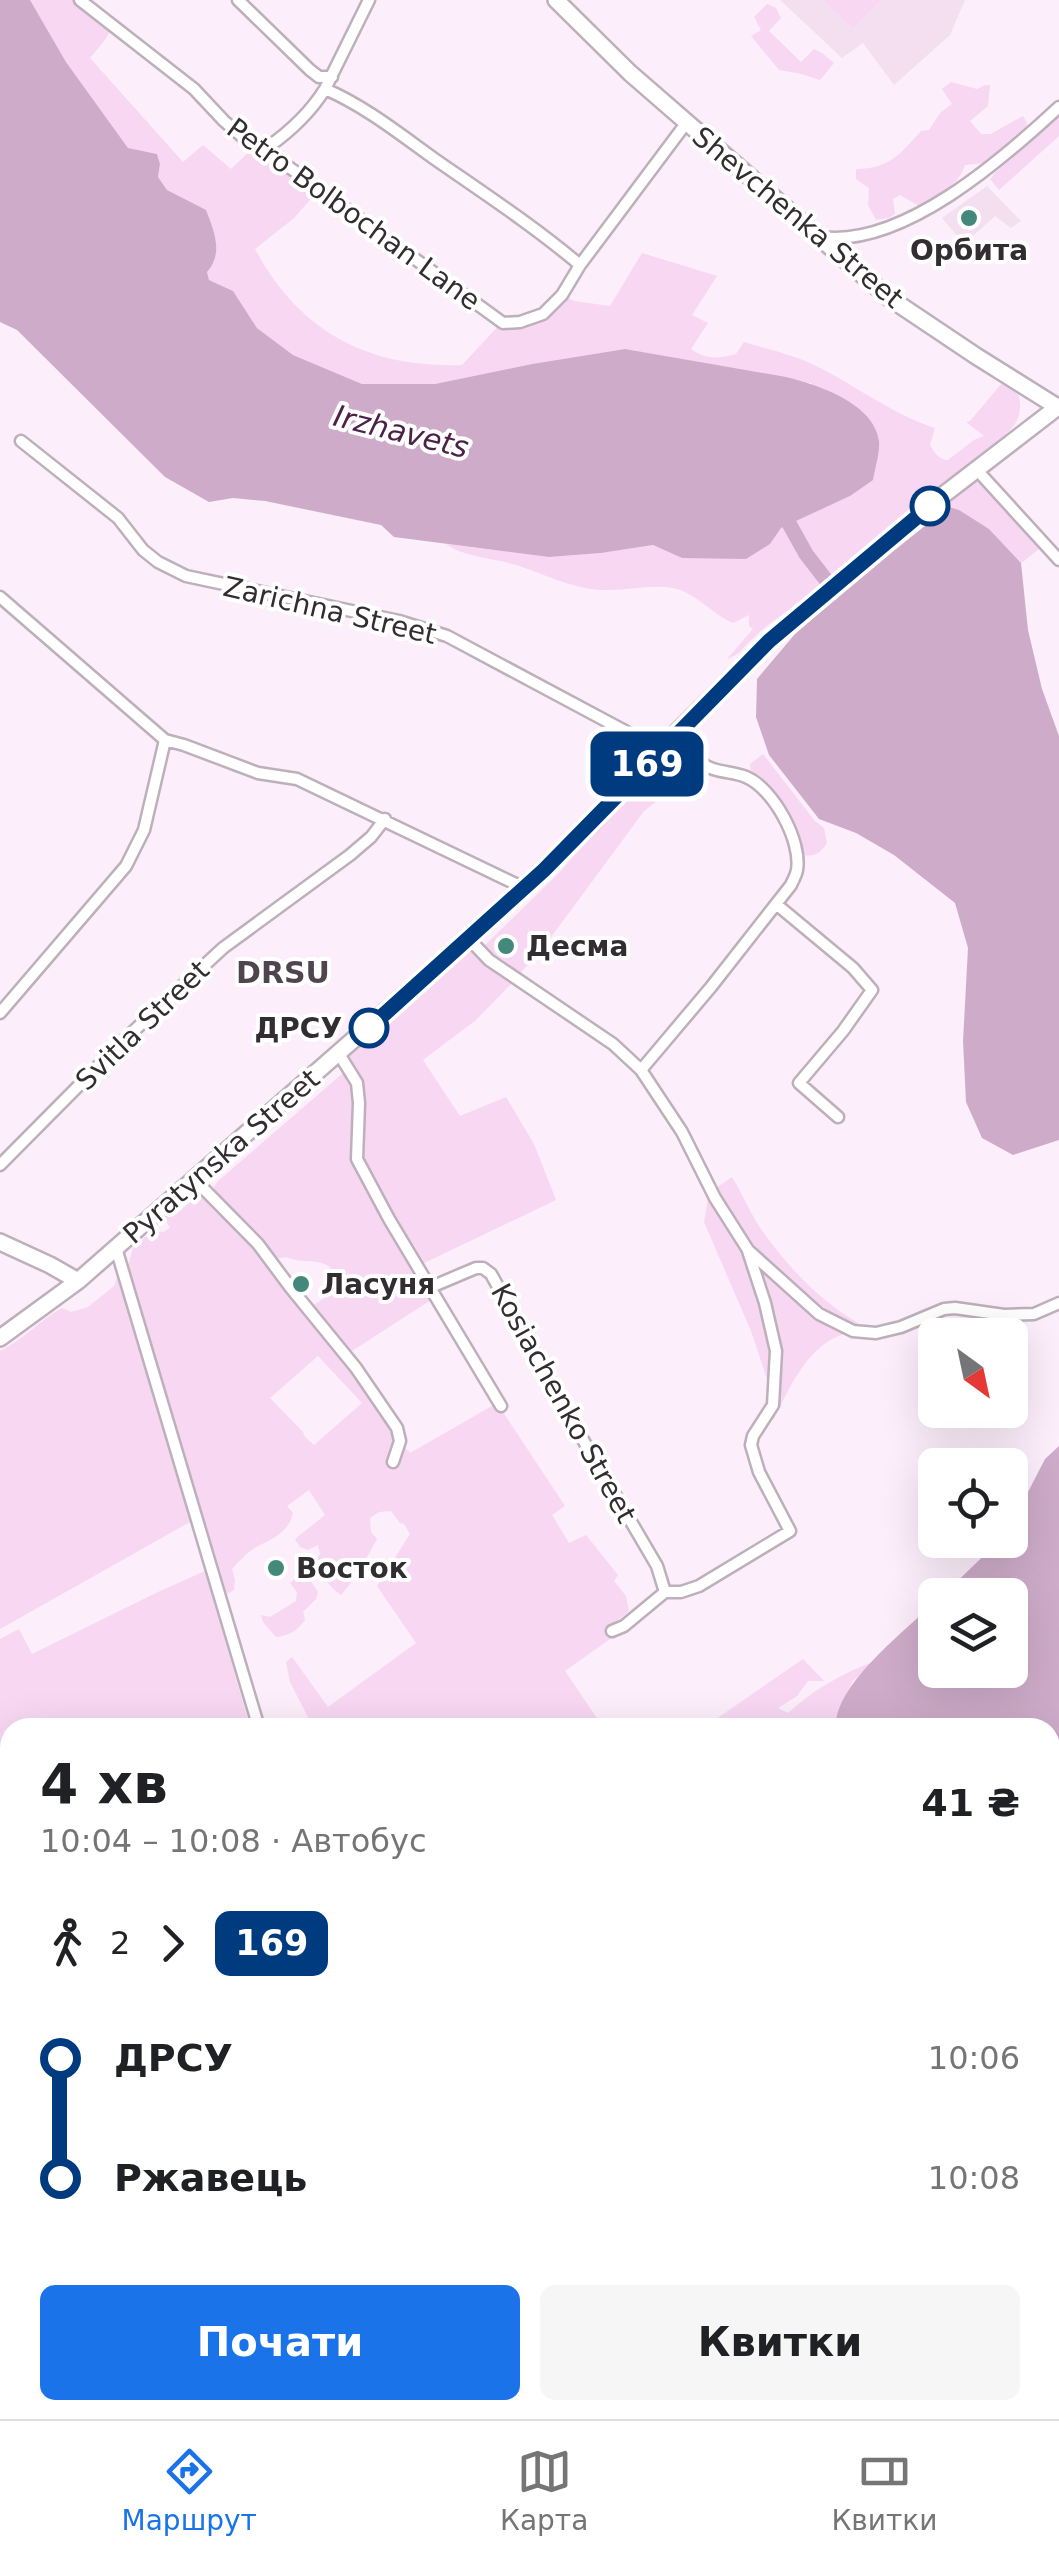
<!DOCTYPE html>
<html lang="uk">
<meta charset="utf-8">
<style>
:root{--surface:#fff;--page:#f6f6f6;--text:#202124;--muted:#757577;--line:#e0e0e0;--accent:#1a73e8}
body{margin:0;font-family:"DejaVu Sans",sans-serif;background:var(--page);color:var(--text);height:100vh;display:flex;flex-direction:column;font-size:38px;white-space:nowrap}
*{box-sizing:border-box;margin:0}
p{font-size:32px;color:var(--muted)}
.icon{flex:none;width:55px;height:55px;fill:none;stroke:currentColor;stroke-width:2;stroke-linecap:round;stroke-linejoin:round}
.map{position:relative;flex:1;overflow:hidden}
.details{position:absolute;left:0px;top:1718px;width:1060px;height:702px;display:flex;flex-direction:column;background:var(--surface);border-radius:30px 30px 0 0;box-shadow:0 10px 40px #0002}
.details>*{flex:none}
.badge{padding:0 20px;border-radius:15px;font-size:35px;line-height:65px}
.needle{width:65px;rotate:147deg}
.buttons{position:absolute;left:918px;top:1318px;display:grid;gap:20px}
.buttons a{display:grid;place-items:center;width:110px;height:110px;border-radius:15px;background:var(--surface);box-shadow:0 10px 40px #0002;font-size:50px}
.map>.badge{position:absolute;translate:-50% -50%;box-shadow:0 0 0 5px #fff}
.legs{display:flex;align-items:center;gap:15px;height:110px;padding:0 40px;font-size:32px}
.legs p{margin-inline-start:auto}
.headline{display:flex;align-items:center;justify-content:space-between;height:170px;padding:0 40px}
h1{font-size:55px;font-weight:700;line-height:75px}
.primary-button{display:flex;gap:20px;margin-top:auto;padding:20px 40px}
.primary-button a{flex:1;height:115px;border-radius:15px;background:var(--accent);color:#fff;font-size:40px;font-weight:700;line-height:115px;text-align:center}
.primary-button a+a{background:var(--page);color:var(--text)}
ul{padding:0 40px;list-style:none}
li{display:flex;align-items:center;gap:35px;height:120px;font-size:38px}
li i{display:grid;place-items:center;width:15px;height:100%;margin:0 12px;background:currentColor}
li i::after{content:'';width:25px;height:25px;margin:-12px;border:8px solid;border-radius:50%;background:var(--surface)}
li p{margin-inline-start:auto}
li:first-child i{background:linear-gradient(#0000 50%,currentColor 0)}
li:last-child i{background:linear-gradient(currentColor 50%,#0000 0)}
.tabs{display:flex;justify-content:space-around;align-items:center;height:140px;border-top:2px solid var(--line);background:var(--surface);font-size:28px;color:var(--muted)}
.tabs a{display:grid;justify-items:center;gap:5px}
.tabs .selected{color:var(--accent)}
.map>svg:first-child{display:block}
</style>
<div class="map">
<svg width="1059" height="2419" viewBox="0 0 1059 2419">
<rect width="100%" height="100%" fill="#fceefa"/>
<path fill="#f4dff0" d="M780,0H823L853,29L882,0H965L950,35L894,85L863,43L842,58Z
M987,186L1021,221L1011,228L995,216L964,244L942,218Z"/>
<path fill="#f7d7f2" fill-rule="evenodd" d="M30,0H74L96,21L111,29L105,40L90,58L183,162L203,145L231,169L252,149L271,140L282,154L323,185L294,218L255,249C300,333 369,368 462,365L505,319C532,320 541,312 557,292L574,301L610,306L642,253L717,276L692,315L708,323L691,349C706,360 719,359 736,354L744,342C769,350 795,355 818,367C858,387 892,414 935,428L930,445C934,452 939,460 948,460L974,440L984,436L966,422L970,421L1002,383L1018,393C1024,413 1017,425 1002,438L829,578L814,560L809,561L822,582C802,604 773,618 752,639C744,647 738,656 727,659L753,629L749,626V615L733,623C712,614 695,592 673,588C650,584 626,591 603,590C571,589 543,573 513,564C492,558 464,557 446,544L549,557L601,553L653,545L682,558L770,544L781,528L850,496L811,383L625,349L532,364L435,384H362L293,355L257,328L233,291L209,280L207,272C224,253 214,232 206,211L167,190L158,177L160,164L157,154L128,148L66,62Z
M823,0H882L853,29Z
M767,4L776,8L781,18L769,31L801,62L814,49L822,53L834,63L820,80L802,74L779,70L751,36L761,30L754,17Z
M951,82L977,89L985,85H990L988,106L970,121L981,134H991L1023,116L1027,123L1026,130L985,163L965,165C958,186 939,195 921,207L900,195L893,199L895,214L888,218L876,220L868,205L869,188L856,179V169C889,169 900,154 921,131L929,130L941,112L952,104L942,89Z
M1059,117V136L999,190L990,179L995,173Z
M980,477L1044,545L1024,561L1021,563L989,529L949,507L950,503Z
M763,754L815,821L824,828L827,843C820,854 813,858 800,854L772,793L751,772L750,764Z
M671,756L686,757L700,768L644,811L546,944L509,986L476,1020L423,1060L460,1116L506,1097L534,1144L556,1200L422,1264L362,1163L364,1131L362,1084L347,1058L467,953L484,946L560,872L599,826Z
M343,1073L349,1079L353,1089L352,1156L434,1298L349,1353L311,1306C328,1299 340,1283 329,1266C315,1258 300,1264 287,1257L273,1259L212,1190L218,1181Z
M732,1177C743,1195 751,1215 763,1232C788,1267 820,1301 858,1323L855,1332C812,1336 791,1385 774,1419L768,1412L767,1379L751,1331L704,1222L709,1193Z
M202,1192L233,1220L355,1368L399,1441L410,1453L497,1403L565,1506L552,1515L569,1543L586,1535L618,1575L614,1581L626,1596L629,1611L616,1622L620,1632L565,1671L603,1727H313L290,1682L286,1662L292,1657L328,1707L416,1643L377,1586L410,1534L404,1524L400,1523L391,1511L379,1512L370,1518L371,1532L377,1539L356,1577L341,1595C327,1585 322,1576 316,1560L320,1554L318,1545L308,1550L300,1547L295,1539L325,1515L309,1490L287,1506L293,1513C289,1532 274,1538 258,1546C248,1551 240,1561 232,1569L235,1580L234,1590L227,1594L207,1528L191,1488L182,1492L190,1522L0,1629V1351C23,1340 40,1320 62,1308L71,1312L88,1307L114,1286L118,1275L127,1269L133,1248L152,1231L163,1232L170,1228L164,1217L166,1213L174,1216ZM318,1356L362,1403L314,1445L305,1437L303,1432L270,1398Z
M205,1571L250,1727L10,1728V1856L0,1832V1639L19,1629L32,1654L158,1592Z
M300,1575L309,1578L318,1592L316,1599L303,1612L305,1620C298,1630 289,1636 276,1637L263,1622L261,1615L270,1617L296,1601L297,1592L290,1583Z
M803,1659L824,1681H808L797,1696L778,1708L788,1713C812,1691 842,1673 873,1662L852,1682L836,1723L841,1727L703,1728Z
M1050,1887L1059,1895V2339L1050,2352Z
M434,2410H1015L1005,2413L1012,2419H438Z"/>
<path fill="#ceacc9" d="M0,0H30L66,62L128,148L157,154L160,164L158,177L167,190L206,210C214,231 224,253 207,272L209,280L233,291L257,328L293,355L362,384H435L532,364L625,349L786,377C818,385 874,403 879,441C880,453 875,468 873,480L850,496L781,528L770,544L746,559L682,558L653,545L601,553L549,557L394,537L381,525L265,501L233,498L209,502L165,477L17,330L0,322Z
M949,507L959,510L989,529L1021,563L1028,630L1042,689L1059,736V1140L1013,1155L982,1138L966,1102L963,1041L968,948L955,903L894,855L856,833L819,819L769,755L756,717L757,679L795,634L854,582Z
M1059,1446V1880L1050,1872V1728H841L836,1723C839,1681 905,1631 935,1602V1670H1010V1595H943L1000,1540H1010V1527L1045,1459Z"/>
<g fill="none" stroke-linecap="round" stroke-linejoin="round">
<path stroke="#ceacc9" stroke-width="15" d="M781,509L806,554L833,589"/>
<defs>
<path id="street" d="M80,0L194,89L224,121L252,145L268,147L286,165L503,323L520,322L543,314L562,295L580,265L687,122
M238,0L310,70L319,77H332
M369,0L325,89C365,106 401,135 436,160C485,194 535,227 580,265
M268,147C292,130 310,113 325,89
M821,237C902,248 1003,159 1059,107
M21,441L118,518L143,550L158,562L186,576L399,621L447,636L653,746L659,752
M977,470L1059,560
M0,597L165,740L184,745L258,773L297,779L524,888
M776,904L853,968L872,990L843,1031L799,1083L838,1117
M469,939L489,960L613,1044L641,1070L682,1132L715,1198L748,1250L819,1314L853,1331L876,1333L901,1327L944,1309L955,1308L1004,1315L1034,1314L1059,1303
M0,1013L126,866L144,830L165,740
M339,1054L357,1083L359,1103L357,1159L389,1219L501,1406
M641,1070L711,987L791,885C793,880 796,876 797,870C802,841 773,788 746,777C732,771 712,773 701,762C692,753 686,740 680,729
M0,1165L124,1040L223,948L350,855L371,837L385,819
M195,1180L258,1244L290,1287L356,1368L397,1428L400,1441L393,1462
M116,1248L259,1728
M431,1287L476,1268H483L491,1274L579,1433L657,1566L665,1592
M612,1631L624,1626L665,1592H681L699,1586L790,1531L759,1472L751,1445L753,1436L773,1405L776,1351L765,1303L748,1251"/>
<path id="secondary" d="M556,0L630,73L888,297L976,356L1059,408
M0,1242L50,1265L78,1281
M0,1338L78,1281L482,927L593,822L680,729L769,641L942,496L1059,406"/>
</defs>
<use href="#street" stroke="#beb0bb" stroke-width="15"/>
<use href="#secondary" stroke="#beb0bb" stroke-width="20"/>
<use href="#street" stroke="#fff" stroke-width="10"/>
<use href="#secondary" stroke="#fff" stroke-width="15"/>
</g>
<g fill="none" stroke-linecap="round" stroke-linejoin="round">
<defs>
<path id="line-1" d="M369,1028L544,870L769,641L930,506"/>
</defs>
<use href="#line-1" stroke="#fff" stroke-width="22"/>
<use href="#line-1" stroke="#003b80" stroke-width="15"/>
</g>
<g fill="#44887c" stroke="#fff" stroke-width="4">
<circle cx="969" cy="218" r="10"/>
<circle cx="506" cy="946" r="10"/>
<circle cx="301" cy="1284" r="10"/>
<circle cx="276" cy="1568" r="10"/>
</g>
<g fill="#fff" stroke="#003b80" stroke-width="5">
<circle cx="930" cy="506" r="18"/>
<circle cx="369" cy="1028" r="18"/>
</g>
<g text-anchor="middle" stroke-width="8" stroke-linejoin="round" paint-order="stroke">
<g font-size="28" fill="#322d31" stroke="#fff">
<text transform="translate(354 214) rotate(36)" y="10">Petro Bolbochan Lane</text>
<text transform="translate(798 217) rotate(40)" y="10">Shevchenka Street</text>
<text transform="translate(330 610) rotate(13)" y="10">Zarichna Street</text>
<text transform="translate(142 1025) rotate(-44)" y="10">Svitla Street</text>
<text transform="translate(221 1156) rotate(-41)" y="10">Pyratynska Street</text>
<text transform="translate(564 1403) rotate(61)" y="10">Kosiachenko Street</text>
</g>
<g font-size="28" font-weight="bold" fill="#322d31" stroke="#fff" text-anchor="start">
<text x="969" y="260" text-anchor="middle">Орбита</text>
<text x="526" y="956">Десма</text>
<text x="321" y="1294">Ласуня</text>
<text x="296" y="1578">Восток</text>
</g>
<g font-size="28" font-weight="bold" fill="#322d31" stroke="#fff" text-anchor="end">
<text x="342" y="1038">ДРСУ</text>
</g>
<g font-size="30" font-style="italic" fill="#4c2148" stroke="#fff">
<text transform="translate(401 432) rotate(14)" y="10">Irzhavets</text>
</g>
<g font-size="30" font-weight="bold" fill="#50444e" stroke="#fff">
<text x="283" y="983">DRSU</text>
</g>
</g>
</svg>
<div class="buttons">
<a><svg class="needle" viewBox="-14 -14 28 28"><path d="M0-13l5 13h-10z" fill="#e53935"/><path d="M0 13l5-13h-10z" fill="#757577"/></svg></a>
<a><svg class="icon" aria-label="locate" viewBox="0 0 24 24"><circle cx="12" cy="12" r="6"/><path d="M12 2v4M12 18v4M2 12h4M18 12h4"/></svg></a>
<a><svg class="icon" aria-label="layers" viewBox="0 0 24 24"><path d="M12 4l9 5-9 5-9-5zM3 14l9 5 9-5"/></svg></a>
</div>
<b class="badge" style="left:647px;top:764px;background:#003b80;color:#fff">169</b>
<section class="details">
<div class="headline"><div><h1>4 хв</h1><p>10:04 – 10:08 · Автобус</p></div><b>41 ₴</b></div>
<div class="legs"><svg class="icon" aria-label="walk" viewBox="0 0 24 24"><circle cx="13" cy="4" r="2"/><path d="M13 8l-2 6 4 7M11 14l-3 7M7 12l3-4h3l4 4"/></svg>2<svg class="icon" aria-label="forward" viewBox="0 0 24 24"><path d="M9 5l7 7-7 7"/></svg><b class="badge" style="background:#003b80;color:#fff">169</b></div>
<ul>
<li><i style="color:#003b80"></i><b>ДРСУ</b><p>10:06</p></li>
<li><i style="color:#003b80"></i><b>Ржавець</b><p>10:08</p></li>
</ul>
<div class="primary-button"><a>Почати</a><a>Квитки</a></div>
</section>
</div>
<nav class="tabs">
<a class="selected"><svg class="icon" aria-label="directions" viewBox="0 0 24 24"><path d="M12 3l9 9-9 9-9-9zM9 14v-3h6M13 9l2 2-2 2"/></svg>Маршрут</a>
<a><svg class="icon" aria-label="map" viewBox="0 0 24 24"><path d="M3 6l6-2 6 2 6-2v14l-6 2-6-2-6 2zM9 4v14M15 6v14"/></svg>Карта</a>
<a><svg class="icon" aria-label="tickets" viewBox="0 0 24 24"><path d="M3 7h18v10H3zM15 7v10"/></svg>Квитки</a>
</nav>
